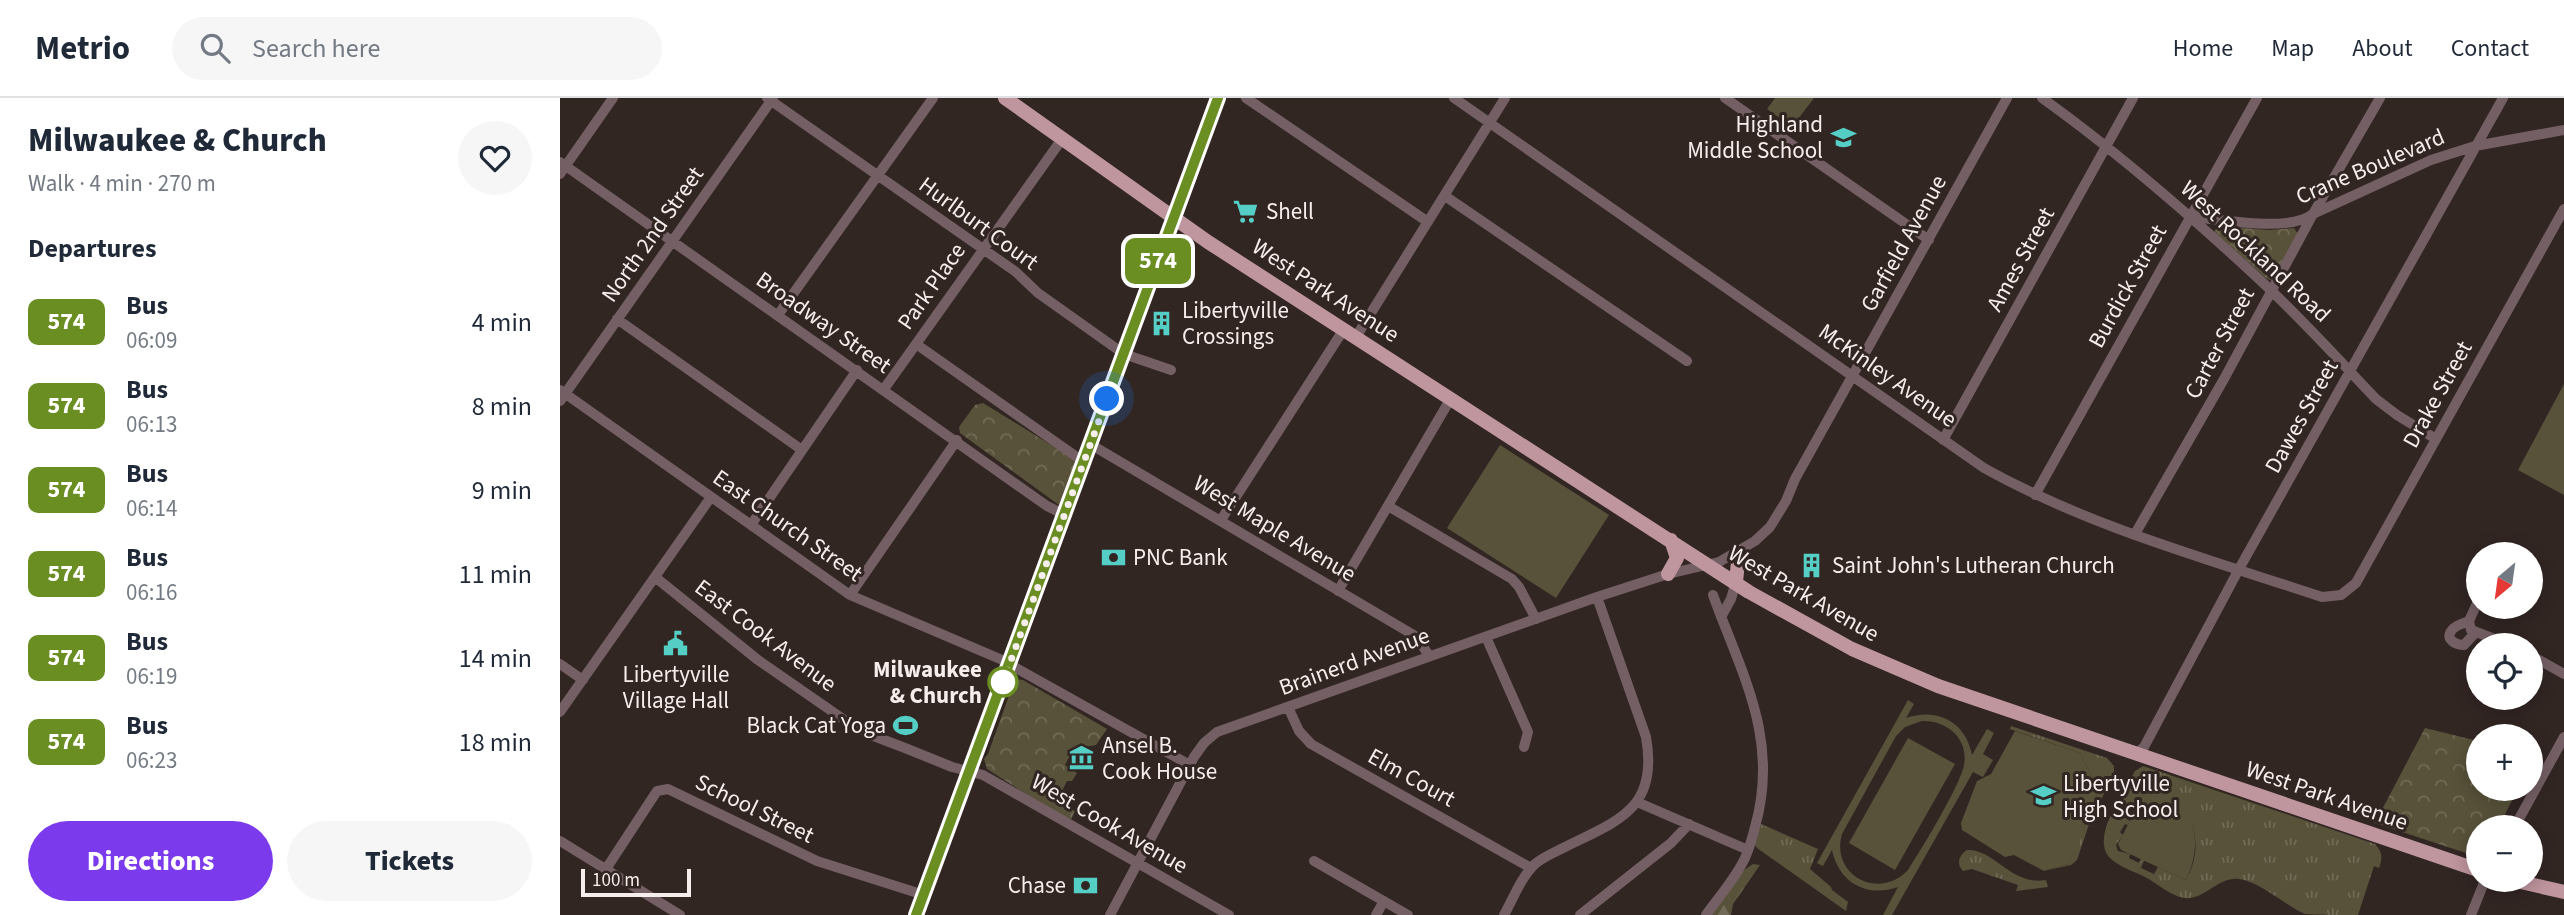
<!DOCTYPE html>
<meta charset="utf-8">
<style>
:root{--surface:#fff;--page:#f6f6f7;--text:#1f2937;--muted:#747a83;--line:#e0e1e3;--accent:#7c3aed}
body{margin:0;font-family:"Source Sans 3",sans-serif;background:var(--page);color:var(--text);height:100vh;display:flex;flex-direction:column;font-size:26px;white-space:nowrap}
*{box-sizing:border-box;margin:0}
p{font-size:23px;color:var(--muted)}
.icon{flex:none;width:38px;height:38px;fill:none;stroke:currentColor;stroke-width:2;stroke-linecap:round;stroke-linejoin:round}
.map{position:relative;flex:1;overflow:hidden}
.drawer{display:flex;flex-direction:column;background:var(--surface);width:560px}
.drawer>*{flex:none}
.badge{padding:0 14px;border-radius:10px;font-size:24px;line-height:46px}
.needle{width:46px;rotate:209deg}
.fabs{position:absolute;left:1906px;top:444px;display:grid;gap:14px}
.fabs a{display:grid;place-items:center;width:77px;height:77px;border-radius:50%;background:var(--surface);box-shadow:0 4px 18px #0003;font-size:35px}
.scale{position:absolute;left:21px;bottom:18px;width:110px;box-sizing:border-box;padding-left:7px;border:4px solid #f6eeec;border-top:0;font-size:19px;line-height:24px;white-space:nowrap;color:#f6eeec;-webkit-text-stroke:5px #322623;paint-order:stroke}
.you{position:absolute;width:35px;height:35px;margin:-18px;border:5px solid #fff;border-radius:50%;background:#1a73e8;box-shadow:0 0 0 10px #1a73e833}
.map>.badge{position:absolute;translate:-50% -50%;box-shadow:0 0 0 4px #fff}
h2{padding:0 28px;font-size:26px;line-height:63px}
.round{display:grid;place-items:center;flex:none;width:74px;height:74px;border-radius:37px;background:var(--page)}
.overview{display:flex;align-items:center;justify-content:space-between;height:119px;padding:0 28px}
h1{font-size:33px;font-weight:800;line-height:52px}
.action{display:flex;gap:14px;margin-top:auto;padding:14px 28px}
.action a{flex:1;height:80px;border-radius:42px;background:var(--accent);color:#fff;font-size:28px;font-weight:800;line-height:80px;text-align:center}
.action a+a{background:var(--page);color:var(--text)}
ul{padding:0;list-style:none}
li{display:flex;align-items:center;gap:21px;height:84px;padding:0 28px}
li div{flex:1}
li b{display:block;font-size:26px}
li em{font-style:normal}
li .badge{min-width:77px;font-weight:700;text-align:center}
header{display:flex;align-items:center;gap:42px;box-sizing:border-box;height:98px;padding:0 35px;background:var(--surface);border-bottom:2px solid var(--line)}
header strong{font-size:33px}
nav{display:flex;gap:38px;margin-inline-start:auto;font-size:24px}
.search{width:490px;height:63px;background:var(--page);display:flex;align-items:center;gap:18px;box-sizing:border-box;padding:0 24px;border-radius:38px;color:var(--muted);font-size:26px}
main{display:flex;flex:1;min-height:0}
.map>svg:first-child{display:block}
</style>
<header>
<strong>Metrio</strong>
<div class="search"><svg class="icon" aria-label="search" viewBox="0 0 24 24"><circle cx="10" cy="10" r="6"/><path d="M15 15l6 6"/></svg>Search here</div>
<nav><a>Home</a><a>Map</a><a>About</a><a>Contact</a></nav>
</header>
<main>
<section class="drawer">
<div class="overview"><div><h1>Milwaukee &amp; Church</h1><p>Walk · 4 min · 270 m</p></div><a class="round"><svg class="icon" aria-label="heart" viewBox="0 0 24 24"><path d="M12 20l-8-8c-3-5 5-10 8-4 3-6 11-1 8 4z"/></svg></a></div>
<h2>Departures</h2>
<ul>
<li><span class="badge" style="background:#6b8e23;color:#fff">574</span><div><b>Bus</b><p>06:09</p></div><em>4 min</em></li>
<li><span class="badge" style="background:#6b8e23;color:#fff">574</span><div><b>Bus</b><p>06:13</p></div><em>8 min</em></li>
<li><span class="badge" style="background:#6b8e23;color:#fff">574</span><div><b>Bus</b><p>06:14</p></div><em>9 min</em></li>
<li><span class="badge" style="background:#6b8e23;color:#fff">574</span><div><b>Bus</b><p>06:16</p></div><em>11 min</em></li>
<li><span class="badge" style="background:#6b8e23;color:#fff">574</span><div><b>Bus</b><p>06:19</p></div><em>14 min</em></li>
<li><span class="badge" style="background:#6b8e23;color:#fff">574</span><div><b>Bus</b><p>06:23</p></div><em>18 min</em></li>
</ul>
<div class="action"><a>Directions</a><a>Tickets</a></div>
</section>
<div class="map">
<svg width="2004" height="817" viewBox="0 0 2004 817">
<defs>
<pattern id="grass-tufts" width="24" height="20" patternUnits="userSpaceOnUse" patternTransform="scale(1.75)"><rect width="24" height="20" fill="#58523a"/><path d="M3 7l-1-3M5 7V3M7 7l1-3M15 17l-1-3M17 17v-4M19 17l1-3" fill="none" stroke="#716b57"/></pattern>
<pattern id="forest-firs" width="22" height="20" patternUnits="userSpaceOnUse" patternTransform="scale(1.75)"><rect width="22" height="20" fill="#58523a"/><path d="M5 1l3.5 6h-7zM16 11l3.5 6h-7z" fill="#716b57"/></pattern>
<pattern id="park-crowns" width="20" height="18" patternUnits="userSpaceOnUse" patternTransform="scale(1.75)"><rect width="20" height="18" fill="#58523a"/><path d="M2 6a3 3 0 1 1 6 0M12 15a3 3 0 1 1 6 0" fill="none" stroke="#716b57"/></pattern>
</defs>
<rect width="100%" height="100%" fill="#322623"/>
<path fill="url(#grass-tufts)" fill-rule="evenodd" d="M1451,628L1547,660L1554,668V675L1528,729L1517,762L1511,767L1488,772L1508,766C1520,742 1528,717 1539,692L1520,655L1450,631Z
M1583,668L1815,746C1822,754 1823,759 1819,770L1814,768L1798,817C1787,817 1752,817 1745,816C1724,807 1701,784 1679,781C1659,779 1648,798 1630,800C1616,802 1599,787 1587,780C1576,774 1559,769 1550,760C1530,740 1564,694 1575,673ZM1591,683C1630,703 1648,742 1626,782L1598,769L1594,776L1581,770L1584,762L1581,761L1579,765L1569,760L1570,756L1558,753L1556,747L1563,737L1560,734L1565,726L1568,727L1570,723L1564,719L1572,706L1578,708Z
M1201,726L1258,751L1250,771L1271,789L1272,792L1288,804L1286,813L1197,750L1194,746Z
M1407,752C1435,751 1451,788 1486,782L1488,789L1456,793L1458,787L1412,771L1403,773C1396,766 1399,757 1407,752Z"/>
<path fill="url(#forest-firs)" d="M1193,766L1200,767L1173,806L1171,817H1150L1181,774Z"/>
<path fill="url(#park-crowns)" d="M1658,128L1709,132L1734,130L1738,136L1712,183L1706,180L1654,134Z
M423,305L517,363L499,407L400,335L399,329L415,307Z
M455,581L463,582L547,631L536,647L513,651L505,667L517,675L512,683H507L497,703L515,713L510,724L427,671L424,661L428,656Z
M1865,630L1918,643V691H1958L1938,730H1918V759L1815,725Z"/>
<path fill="#58523a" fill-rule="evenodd" d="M1215,0H1254L1232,29L1207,11Z
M2004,286V397L1958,372Z
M940,347L1049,417L996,500L887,430Z
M1348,602L1354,606L1346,620C1377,609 1406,624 1412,657L1427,631L1434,635L1423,656L1433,662L1423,679L1413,674L1332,817H1323L1338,789C1307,800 1279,785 1272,752L1263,768L1257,765ZM1362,623C1387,622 1409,641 1404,667C1401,686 1360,754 1348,772C1319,803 1270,777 1282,736L1336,638L1345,629Z
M1455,633L1520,655L1539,692L1525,724L1523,737L1508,766L1484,773L1454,757L1445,759L1402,732L1401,725L1417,683L1431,676Z
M1348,640L1395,666L1335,772L1289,745Z
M1591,682C1632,704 1646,739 1626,782L1561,752L1558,746Z"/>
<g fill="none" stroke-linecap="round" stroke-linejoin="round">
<path stroke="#745f64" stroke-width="10" d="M207,0L456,174L478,195L564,256L611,272
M686,0L868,124
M894,0L1424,370C1530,429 1648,461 1762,499L1781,497L1796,485L2004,111
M1165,0L1369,142
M1482,0C1559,55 1631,118 1700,182C1741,220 1778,261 1816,301L1837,317L1876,341
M0,64L487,408L505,417
M0,76L53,0
M885,98L1127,263
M1630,119C1661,121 1728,135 1753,116L1871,62L1915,48L2004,32
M218,217L373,0
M57,221L242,352
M796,239L945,0
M356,246L524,364
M324,291L502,41
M0,292L290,497L440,561L630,667
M0,303L213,0
M1383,342L1573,0
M530,346L857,539L869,558
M1475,397L1697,0
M828,408L952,481L959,489L976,521
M661,422L784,231
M191,427L297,272
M1575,436L1664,281L1753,116L1820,0
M95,479L198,562L286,623L311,637L345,650L392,669L423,677L669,817
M778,493L891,300
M290,497L397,342
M1918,503L1909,523L1911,532L1953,548
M1161,519L1171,501L1176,484
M1909,523C1905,525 1895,527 1892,532C1884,541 1896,547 1904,547L1916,534
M926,539L968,634L964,649
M1970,557L2004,576
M0,566L23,582
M728,609L739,633L751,646L971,770
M0,614L151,399
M1576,656L1584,649L1679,471L1943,0
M1077,704L1188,752
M1954,730L2004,639
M0,743L120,817
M754,763L848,817
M46,771L97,693L108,691L257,763L364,797
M550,817L634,659L644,645L657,634L1037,499L1108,476L1159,464L1195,443L1210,429L1226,403L1235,381L1447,0
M816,817L824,803
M944,817C953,801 961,779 975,766C983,759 993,755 1003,750C1057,723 1099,712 1086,639L1037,499
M1020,817L1111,745L1129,726
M1146,817C1158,800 1173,783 1183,764C1189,753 1192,740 1195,729C1220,641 1182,577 1153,497
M1911,817L1925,782"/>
<path stroke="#bf959e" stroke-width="14" d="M445,0L648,144L1189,494L1292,551L1378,588L1918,772
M1108,476L1117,460L1111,442
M1176,484L1179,454
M1952,782L2004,794
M356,817L658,0"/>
</g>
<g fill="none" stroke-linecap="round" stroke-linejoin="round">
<defs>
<path id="line" d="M356,817L658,0"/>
</defs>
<use href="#line" stroke="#fff" stroke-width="16"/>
<use href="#line" stroke="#6b8e23" stroke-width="10"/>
<path stroke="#f6eeec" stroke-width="7" stroke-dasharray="0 12.6" d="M443,584L547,301"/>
</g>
<defs>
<symbol id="school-bare" viewBox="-9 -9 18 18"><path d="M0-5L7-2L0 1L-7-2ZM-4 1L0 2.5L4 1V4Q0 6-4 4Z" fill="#55cec5" stroke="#322623" stroke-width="2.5" paint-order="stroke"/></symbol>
<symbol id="supermarket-bare" viewBox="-9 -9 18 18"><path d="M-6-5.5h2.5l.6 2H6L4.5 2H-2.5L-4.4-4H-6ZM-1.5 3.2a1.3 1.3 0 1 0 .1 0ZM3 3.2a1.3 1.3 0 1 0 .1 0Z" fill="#55cec5" stroke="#322623" stroke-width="2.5" paint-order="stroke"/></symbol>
<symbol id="building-bare" viewBox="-9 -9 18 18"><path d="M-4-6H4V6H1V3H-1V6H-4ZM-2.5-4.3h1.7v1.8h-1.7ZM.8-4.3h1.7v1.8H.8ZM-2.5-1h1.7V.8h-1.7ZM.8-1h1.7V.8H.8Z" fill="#55cec5" stroke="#322623" stroke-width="2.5" paint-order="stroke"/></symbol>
<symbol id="bank-bare" viewBox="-9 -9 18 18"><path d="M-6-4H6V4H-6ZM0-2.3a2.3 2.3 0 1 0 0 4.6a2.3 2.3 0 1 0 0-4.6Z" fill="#55cec5" stroke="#322623" stroke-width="2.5" paint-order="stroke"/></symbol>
<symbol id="civic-bare" viewBox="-9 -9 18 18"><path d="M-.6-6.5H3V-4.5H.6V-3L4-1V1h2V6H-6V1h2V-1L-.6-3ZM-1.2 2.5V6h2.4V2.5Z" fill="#55cec5" stroke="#322623" stroke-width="2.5" paint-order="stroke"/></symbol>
<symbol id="stadium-bare" viewBox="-9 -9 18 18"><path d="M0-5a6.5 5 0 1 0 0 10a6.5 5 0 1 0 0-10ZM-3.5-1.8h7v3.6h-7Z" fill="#55cec5" stroke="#322623" stroke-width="2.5" paint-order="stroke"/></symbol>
<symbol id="museum-bare" viewBox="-9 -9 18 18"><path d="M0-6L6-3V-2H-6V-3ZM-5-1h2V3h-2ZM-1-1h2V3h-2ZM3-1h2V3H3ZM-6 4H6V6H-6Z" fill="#55cec5" stroke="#322623" stroke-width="2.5" paint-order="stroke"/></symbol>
</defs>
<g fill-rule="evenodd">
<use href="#school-bare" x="1266" y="22" width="35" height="35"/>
<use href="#supermarket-bare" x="668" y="96" width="35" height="35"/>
<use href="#building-bare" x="584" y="208" width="35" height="35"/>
<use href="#bank-bare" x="536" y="442" width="35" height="35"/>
<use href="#building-bare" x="1234" y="450" width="35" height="35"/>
<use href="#civic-bare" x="98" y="528" width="35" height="35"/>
<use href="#stadium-bare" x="328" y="610" width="35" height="35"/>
<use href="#museum-bare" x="504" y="642" width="35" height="35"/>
<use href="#school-bare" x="1466" y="680" width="35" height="35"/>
<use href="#bank-bare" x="508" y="770" width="35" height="35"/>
</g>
<circle fill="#fff" stroke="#6b8e23" stroke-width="3.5" cx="443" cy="584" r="14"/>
<g text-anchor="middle" stroke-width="6" stroke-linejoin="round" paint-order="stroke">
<g font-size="23" fill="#f6eeec" stroke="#322623" text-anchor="start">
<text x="1263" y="34" text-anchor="end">Highland<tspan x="1263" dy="26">Middle School</tspan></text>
<text x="706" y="121">Shell</text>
<text x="622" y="220">Libertyville<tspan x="622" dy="26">Crossings</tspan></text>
<text x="573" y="467">PNC Bank</text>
<text x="1272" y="475">Saint John's Lutheran Church</text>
<text x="116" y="584" text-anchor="middle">Libertyville<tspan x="116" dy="26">Village Hall</tspan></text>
<text x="326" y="635" text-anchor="end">Black Cat Yoga</text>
<text x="542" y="655">Ansel B.<tspan x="542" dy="26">Cook House</tspan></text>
<text x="1503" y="693">Libertyville<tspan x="1503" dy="26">High School</tspan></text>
<text x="506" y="795" text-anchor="end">Chase</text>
</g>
<g font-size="23" fill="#f6eeec" stroke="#322623">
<text transform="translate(1810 68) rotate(-23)" y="8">Crane Boulevard</text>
<text transform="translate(419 125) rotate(36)" y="8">Hurlburt Court</text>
<text transform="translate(92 136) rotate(-55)" y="8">North 2nd Street</text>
<text transform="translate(1343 145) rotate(-61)" y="8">Garfield Avenue</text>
<text transform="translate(1696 153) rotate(43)" y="8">West Rockland Road</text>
<text transform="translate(1460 161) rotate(-61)" y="8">Ames Street</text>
<text transform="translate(371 188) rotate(-55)" y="8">Park Place</text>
<text transform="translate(1567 188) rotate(-61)" y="8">Burdick Street</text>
<text transform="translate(766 192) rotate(33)" y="8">West Park Avenue</text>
<text transform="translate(264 224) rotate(35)" y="8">Broadway Street</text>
<text transform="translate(1659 245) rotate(-62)" y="8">Carter Street</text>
<text transform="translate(1328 277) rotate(35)" y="8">McKinley Avenue</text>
<text transform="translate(1877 296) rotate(-61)" y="8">Drake Street</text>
<text transform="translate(1741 318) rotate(-61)" y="8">Dawes Street</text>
<text transform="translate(228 427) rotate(35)" y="8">East Church Street</text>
<text transform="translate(715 430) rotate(31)" y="8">West Maple Avenue</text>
<text transform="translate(1244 495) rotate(30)" y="8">West Park Avenue</text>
<text transform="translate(206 537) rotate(37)" y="8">East Cook Avenue</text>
<text transform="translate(794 563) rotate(-20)" y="8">Brainerd Avenue</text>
<text transform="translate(852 679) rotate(29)" y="8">Elm Court</text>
<text transform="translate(1767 697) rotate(19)" y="8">West Park Avenue</text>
<text transform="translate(195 710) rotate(26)" y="8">School Street</text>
<text transform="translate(550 725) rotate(30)" y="8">West Cook Avenue</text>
</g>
<g font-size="23" font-weight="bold" fill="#f6eeec" stroke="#322623" text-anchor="end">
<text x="422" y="579">Milwaukee<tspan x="422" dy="26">&amp; Church</tspan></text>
</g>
</g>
</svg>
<div class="fabs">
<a><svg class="needle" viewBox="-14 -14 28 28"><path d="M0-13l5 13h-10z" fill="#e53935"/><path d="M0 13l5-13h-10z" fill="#747a83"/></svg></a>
<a><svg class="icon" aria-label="locate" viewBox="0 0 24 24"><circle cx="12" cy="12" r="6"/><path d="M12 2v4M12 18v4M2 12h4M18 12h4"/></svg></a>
<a>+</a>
<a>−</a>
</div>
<div class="scale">100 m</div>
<div class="you" style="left:547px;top:301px"></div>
<b class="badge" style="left:598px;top:163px;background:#6b8e23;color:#fff">574</b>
</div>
</main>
